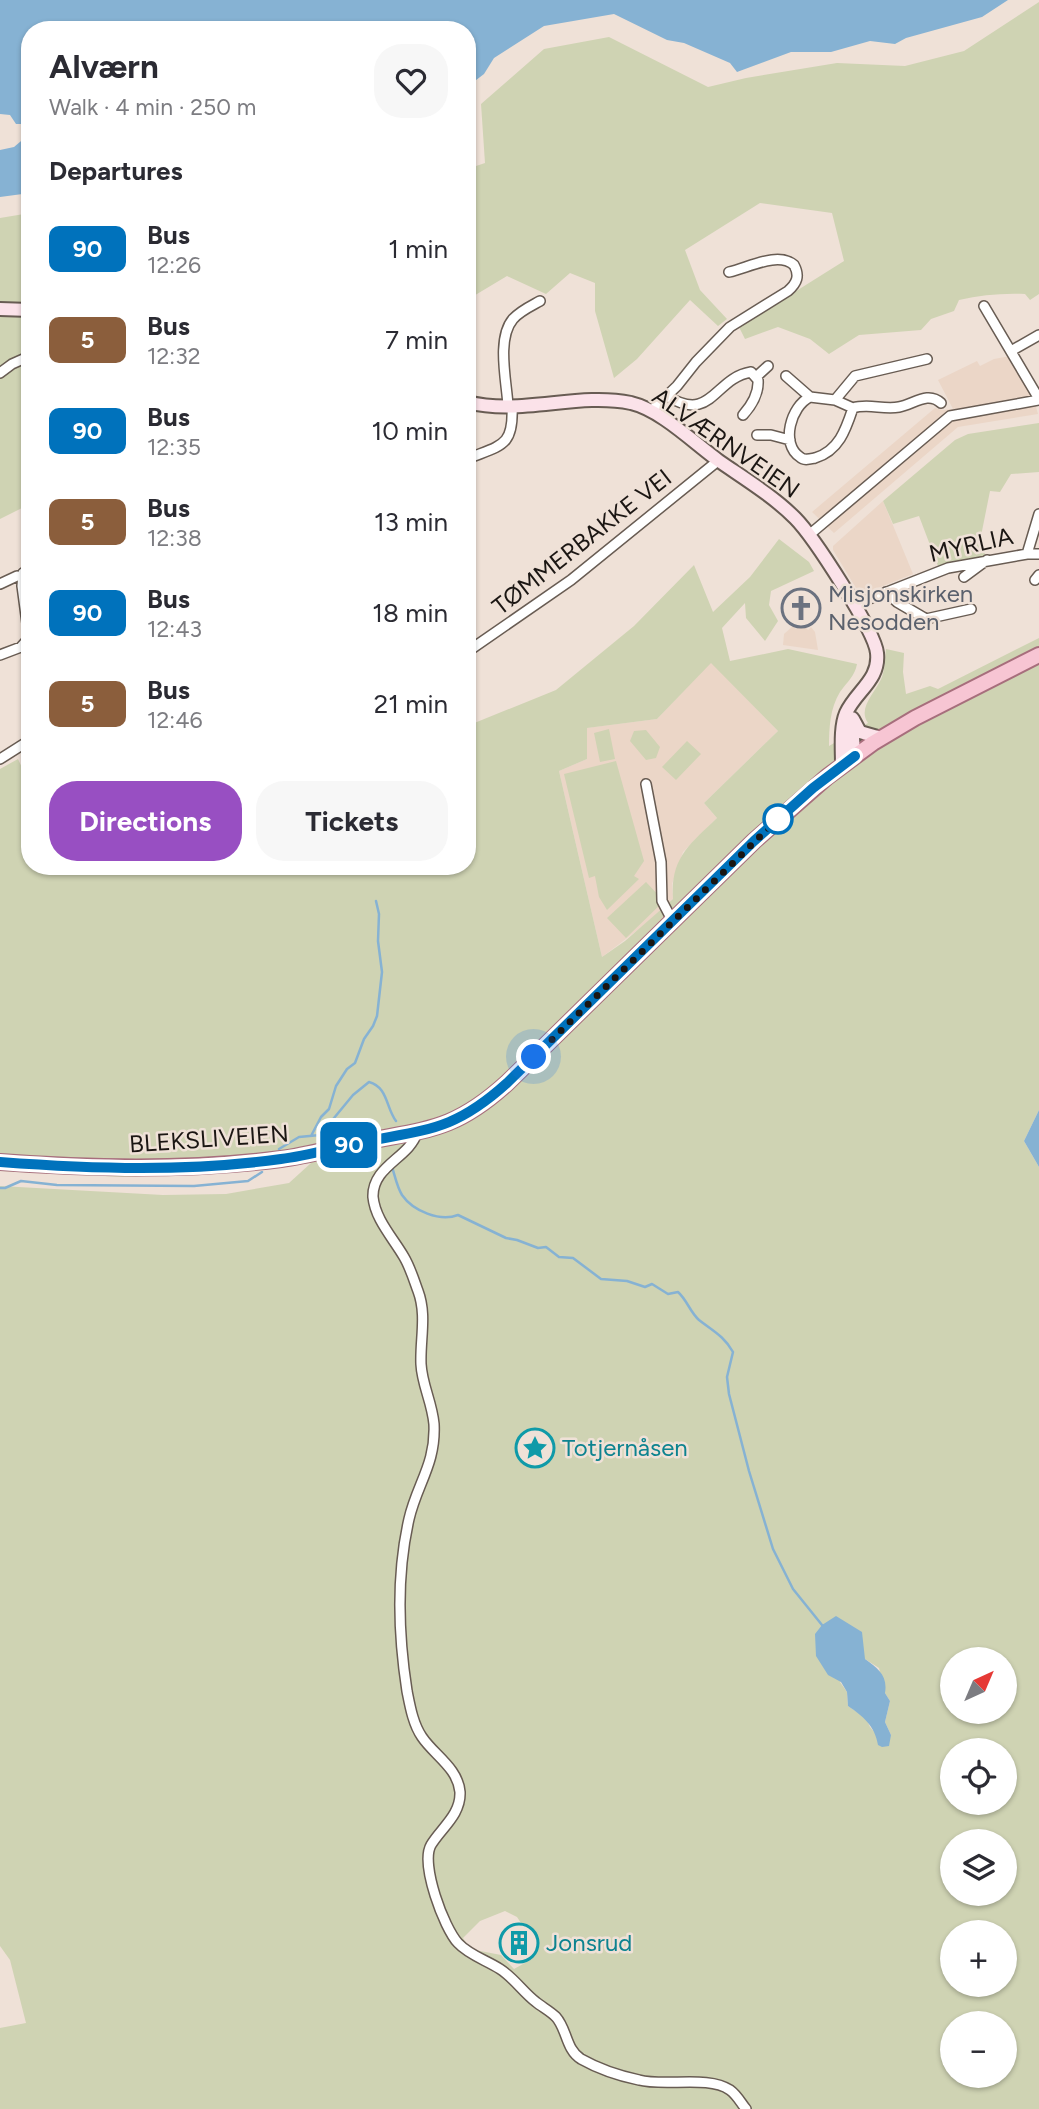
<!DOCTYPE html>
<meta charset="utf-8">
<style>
:root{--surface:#fff;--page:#f7f7f7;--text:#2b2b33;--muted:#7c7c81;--accent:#984fc2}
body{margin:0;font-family:Figtree,sans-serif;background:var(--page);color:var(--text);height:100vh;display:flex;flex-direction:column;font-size:26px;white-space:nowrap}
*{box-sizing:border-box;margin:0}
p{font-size:23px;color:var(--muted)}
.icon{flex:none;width:38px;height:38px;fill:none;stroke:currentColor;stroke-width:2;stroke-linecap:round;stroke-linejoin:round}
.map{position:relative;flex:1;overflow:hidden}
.side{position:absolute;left:21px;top:21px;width:455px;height:854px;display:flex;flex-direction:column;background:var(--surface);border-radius:28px;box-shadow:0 2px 5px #0004}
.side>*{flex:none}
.badge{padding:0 14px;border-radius:10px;font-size:24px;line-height:46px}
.needle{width:46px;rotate:44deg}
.controls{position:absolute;left:940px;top:1647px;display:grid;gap:14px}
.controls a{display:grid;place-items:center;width:77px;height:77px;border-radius:50%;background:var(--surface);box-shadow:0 2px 5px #0004;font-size:35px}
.you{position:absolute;width:35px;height:35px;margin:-18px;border:5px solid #fff;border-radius:50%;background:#1a73e8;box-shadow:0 0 0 10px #1a73e833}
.map>.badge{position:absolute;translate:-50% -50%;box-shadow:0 0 0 4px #fff}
h2{padding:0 28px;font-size:26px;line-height:63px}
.round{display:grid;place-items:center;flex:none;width:74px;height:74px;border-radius:28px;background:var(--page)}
.headline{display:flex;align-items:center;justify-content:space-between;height:119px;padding:0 28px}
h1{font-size:33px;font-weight:700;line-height:52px}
.primary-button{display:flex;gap:14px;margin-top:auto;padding:14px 28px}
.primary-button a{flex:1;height:80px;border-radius:28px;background:var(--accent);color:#fff;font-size:28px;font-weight:700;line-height:80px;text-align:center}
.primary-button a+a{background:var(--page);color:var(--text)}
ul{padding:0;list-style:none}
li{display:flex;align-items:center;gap:21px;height:91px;padding:0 28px}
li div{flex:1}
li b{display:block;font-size:26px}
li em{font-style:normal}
li .badge{min-width:77px;font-weight:700;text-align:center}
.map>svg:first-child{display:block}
</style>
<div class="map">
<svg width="1039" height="2109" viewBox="0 0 1039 2109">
<rect width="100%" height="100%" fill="#efe1d7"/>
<path fill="#ebd6c7" d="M1010,356L1033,396L1038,414L958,427L834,533L812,512L935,408L943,410L953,409L938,380L977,361L980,366L994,359Z
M883,501L913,574L863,594L859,593L833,550V546Z
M802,625L805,626L808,630L811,627L815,632L818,650L783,645L784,634L793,626L796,629Z
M711,662L778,731L704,803L717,818L683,852L672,884L673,899L643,926L602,957L559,771L587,759L586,728L657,719Z"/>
<path fill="#cfd3b3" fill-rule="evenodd" d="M1039,2V294L1030,300L1025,294C1002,293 981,295 959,300L954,311L931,319L921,330L859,335L829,354L810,339L778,327L745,339L739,327L844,261L832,213L760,203L685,250L700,290L727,319L718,326L690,300L637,359L614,378L595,311V283L570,273L546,294L507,276L467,300V169L485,163L481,104L544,49L609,37L708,87L746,78L837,63L905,66L964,51Z
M30,213V504L0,519V218Z
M1039,423V472L1011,474L1000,492L990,491L980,541L984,545L985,558L938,566L919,516L893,524L883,501L955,440L968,434Z
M779,539L809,562L814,571L771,591L769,605L778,621L765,641L746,618L745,603L722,628L730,661L788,649L857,664C855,676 847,682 840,692C830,708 829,728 829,746L868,723C857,708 876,692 882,677C885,668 885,659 886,649L904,653L903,672L906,694L930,686L938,689L1039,638V1110L1024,1141L1039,1167V2109H0V2028L26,2023L10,1960L0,1946V1186L163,1195L226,1194L289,1183L311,1163L236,1172L123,1177L0,1171V769L18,759L30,785V866H467V726L556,690L634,626L694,565L713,612L750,577ZM711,663L778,731L704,803L717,818C690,844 670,858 673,899L625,941L602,957L559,771L587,759V728L657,719ZM865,1659L879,1668L885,1693L890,1701L885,1722L891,1735L876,1734L870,1727L866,1718L848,1706L847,1692L840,1682ZM952,1659H1004V1712H952ZM952,1750H1004V1802H952ZM952,1841H1004V1894H952ZM505,1911L517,1917L535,1944L532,1959L514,1969L501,1955L470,1949L463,1938L480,1921ZM952,1932H1004V1984H952ZM952,2023H1004V2076H952Z
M609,729L615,759L600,762L594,733Z
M646,730L660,747L656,758L646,760L630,741L634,731Z
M687,741L701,754L676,780L662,767Z
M616,761L644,861L634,876L639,879L607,910L599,897L595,876L589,878L564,774Z
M646,882L664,901L626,938L607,918Z"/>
<path fill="#86b2d3" d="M0,0H1008L982,17L906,38L895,44L870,41L831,52H791L737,72L730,63L684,43L667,40L614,14L544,26L494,58L484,74L467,87V30H30V193L0,197V150L14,147L27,136L21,124H16L10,115L0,114Z
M1039,1110V1167L1024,1141Z
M836,1616L862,1632L865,1659C878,1668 888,1676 885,1693L890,1701L885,1722L891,1735L889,1746L882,1747L878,1745C875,1726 863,1716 848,1706L847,1692L841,1682L828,1675L816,1656L815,1634L822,1625Z"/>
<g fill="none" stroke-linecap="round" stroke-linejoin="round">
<path stroke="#86b2d3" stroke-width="2.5" d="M311,1136L321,1117L329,1109L336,1086L347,1069L355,1063L364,1039L373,1026L377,1016L382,972L378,941L379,914L376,901
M279,1149L299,1137L320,1135L353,1095L369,1082C388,1087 386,1108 396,1121
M392,1167C395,1176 397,1187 402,1195C413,1211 440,1222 458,1215L506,1238L517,1240L538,1248L546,1247L559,1257L573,1258L601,1279L627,1281L645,1287L652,1284L668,1294L678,1292C687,1300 690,1312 699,1320C713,1331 724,1336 733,1352L727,1377L729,1394L749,1471L773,1549L793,1589L822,1625
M0,1188H5L21,1181L57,1185L194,1186L248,1181L262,1172"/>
<defs>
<path id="minor" d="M984,306L1039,399
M1011,351L1039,335
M0,373L12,364L30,356
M786,376L810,397
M756,377L768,366
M667,396C712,424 714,378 751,372L758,380C759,394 752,405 743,415
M835,400L855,376L927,359
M508,406C507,383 496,339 513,319C520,311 531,306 540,301
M853,408C846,429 839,451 815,458C810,459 804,461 800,457C780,444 791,406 810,397L835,400L853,408C868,403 883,410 899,407C914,404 928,391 941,403
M651,411L677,386L696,362L730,327L788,291C797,283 800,276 794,265C778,251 748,268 729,272
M757,435H771L790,440
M467,459C501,445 514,447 512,406
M809,535L950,416L1039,400
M1027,554H1039
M964,577L987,560
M1035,580L1039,575
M0,584L17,576
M886,592L897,602L926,619L971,609
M854,605L948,568L1027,554L1039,514
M467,652L571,580L719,460
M0,655L21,647L29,638L22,586L23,573
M0,759L30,740
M646,784L661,862L662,901L672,920
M417,1133C409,1158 372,1166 373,1197C375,1219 393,1238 404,1257C410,1267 414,1280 418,1291C427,1315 420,1339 421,1364C422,1385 432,1402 434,1424C436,1464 417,1484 409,1519C396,1576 398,1633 407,1691C410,1706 413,1724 422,1737C434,1755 458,1768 460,1792C461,1815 441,1828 431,1845C420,1864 444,1928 458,1943C469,1955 486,1960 500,1969C514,1978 523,1992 536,2002C542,2007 550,2011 556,2017C567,2029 566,2050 581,2059C597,2068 620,2076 639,2080C665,2087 708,2075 730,2090C737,2095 741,2103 746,2109"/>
<path id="secondary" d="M0,309L30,310
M467,402C521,416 577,392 631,403C661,410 694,443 719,461C745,479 773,496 795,518C813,536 875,631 877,653C880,680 856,691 846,713C840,727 842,749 842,765
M852,718L854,756
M853,719L860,732L881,738"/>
<path id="primary" d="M0,1162C93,1169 188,1171 281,1159C307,1156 333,1148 358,1143C426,1129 453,1132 507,1083L754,841L827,777L873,743L915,718L1039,655"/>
</defs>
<use href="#minor" stroke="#685c53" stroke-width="12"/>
<use href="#secondary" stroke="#685c53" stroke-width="16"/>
<use href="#primary" stroke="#a76e7c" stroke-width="18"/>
<use href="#minor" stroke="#fff" stroke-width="9"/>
<use href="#secondary" stroke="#fbe2e9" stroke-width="12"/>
<use href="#primary" stroke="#f7c5d3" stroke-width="14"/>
</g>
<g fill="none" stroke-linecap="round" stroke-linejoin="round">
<defs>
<path id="line" d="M0,1162C93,1169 188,1172 281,1159C307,1156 333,1148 359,1143C426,1129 453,1132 507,1083L754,841L813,788L855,756"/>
</defs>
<use href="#line" stroke="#fff" stroke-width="16"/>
<use href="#line" stroke="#0072bc" stroke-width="10"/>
<path stroke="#1b1613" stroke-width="7" stroke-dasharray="0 12.6" d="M534,1057L778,819"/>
</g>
<defs>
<symbol id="church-ring" viewBox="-11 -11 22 22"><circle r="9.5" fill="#efe1d7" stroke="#6b7280" stroke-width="1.5"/><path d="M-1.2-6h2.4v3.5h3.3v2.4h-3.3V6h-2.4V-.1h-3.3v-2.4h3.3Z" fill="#6b7280"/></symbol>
<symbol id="sight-ring" viewBox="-11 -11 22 22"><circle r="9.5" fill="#efe1d7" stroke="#0f9aa8" stroke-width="1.5"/><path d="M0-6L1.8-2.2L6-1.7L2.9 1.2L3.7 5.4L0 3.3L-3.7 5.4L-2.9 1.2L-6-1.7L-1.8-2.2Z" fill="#0f9aa8"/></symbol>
<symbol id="building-ring" viewBox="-11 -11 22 22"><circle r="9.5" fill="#efe1d7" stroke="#0f9aa8" stroke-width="1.5"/><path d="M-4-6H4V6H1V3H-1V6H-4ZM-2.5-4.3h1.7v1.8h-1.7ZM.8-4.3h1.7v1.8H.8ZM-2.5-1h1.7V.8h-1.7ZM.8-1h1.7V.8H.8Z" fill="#0f9aa8"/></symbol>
</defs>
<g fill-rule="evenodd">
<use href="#church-ring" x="779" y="586" width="44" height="44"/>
<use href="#sight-ring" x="513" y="1426" width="44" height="44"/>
<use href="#building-ring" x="497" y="1921" width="44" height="44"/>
</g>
<circle fill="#fff" stroke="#0072bc" stroke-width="3.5" cx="778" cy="819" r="14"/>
<g text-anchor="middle" stroke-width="5" stroke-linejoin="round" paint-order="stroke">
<g font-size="24" fill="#1b1613" stroke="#efe1d7">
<text transform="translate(726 443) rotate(35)" y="8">ALVÆRNVEIEN</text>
<text transform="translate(582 542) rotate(-38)" y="8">TØMMERBAKKE VEI</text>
<text transform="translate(971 545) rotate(-13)" y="8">MYRLIA</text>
<text transform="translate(209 1139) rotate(-4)" y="8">BLEKSLIVEIEN</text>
</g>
<g font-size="24" fill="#5b616d" stroke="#efe1d7" text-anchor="start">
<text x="828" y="602">Misjonskirken<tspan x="828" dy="28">Nesodden</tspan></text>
</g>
<g font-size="24" fill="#0d838f" stroke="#efe1d7" text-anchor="start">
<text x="562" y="1456">Totjernåsen</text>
<text x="546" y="1951">Jonsrud</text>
</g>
</g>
</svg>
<div class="controls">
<a><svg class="needle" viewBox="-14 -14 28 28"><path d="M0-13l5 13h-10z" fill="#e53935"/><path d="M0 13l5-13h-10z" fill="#7c7c81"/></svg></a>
<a><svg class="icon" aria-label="locate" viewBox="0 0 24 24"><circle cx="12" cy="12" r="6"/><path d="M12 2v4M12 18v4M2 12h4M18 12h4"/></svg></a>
<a><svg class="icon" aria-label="layers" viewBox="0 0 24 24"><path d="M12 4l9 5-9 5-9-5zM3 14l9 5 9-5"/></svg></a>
<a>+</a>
<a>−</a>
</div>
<div class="you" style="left:534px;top:1057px"></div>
<b class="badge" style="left:349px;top:1145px;background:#0072bc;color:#fff">90</b>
<section class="side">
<div class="headline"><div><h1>Alværn</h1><p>Walk · 4 min · 250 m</p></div><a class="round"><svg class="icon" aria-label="heart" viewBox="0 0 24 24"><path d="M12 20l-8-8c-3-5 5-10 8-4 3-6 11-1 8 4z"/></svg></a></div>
<h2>Departures</h2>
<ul>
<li><span class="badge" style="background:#0072bc;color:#fff">90</span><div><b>Bus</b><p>12:26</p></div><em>1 min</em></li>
<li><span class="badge" style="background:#8b5e3c;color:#fff">5</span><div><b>Bus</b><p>12:32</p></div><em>7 min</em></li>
<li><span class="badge" style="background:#0072bc;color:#fff">90</span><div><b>Bus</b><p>12:35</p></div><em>10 min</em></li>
<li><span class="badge" style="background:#8b5e3c;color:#fff">5</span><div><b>Bus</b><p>12:38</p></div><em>13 min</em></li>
<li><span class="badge" style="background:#0072bc;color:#fff">90</span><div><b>Bus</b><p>12:43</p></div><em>18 min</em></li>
<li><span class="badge" style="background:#8b5e3c;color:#fff">5</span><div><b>Bus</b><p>12:46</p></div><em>21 min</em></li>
</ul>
<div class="primary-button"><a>Directions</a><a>Tickets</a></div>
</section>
</div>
